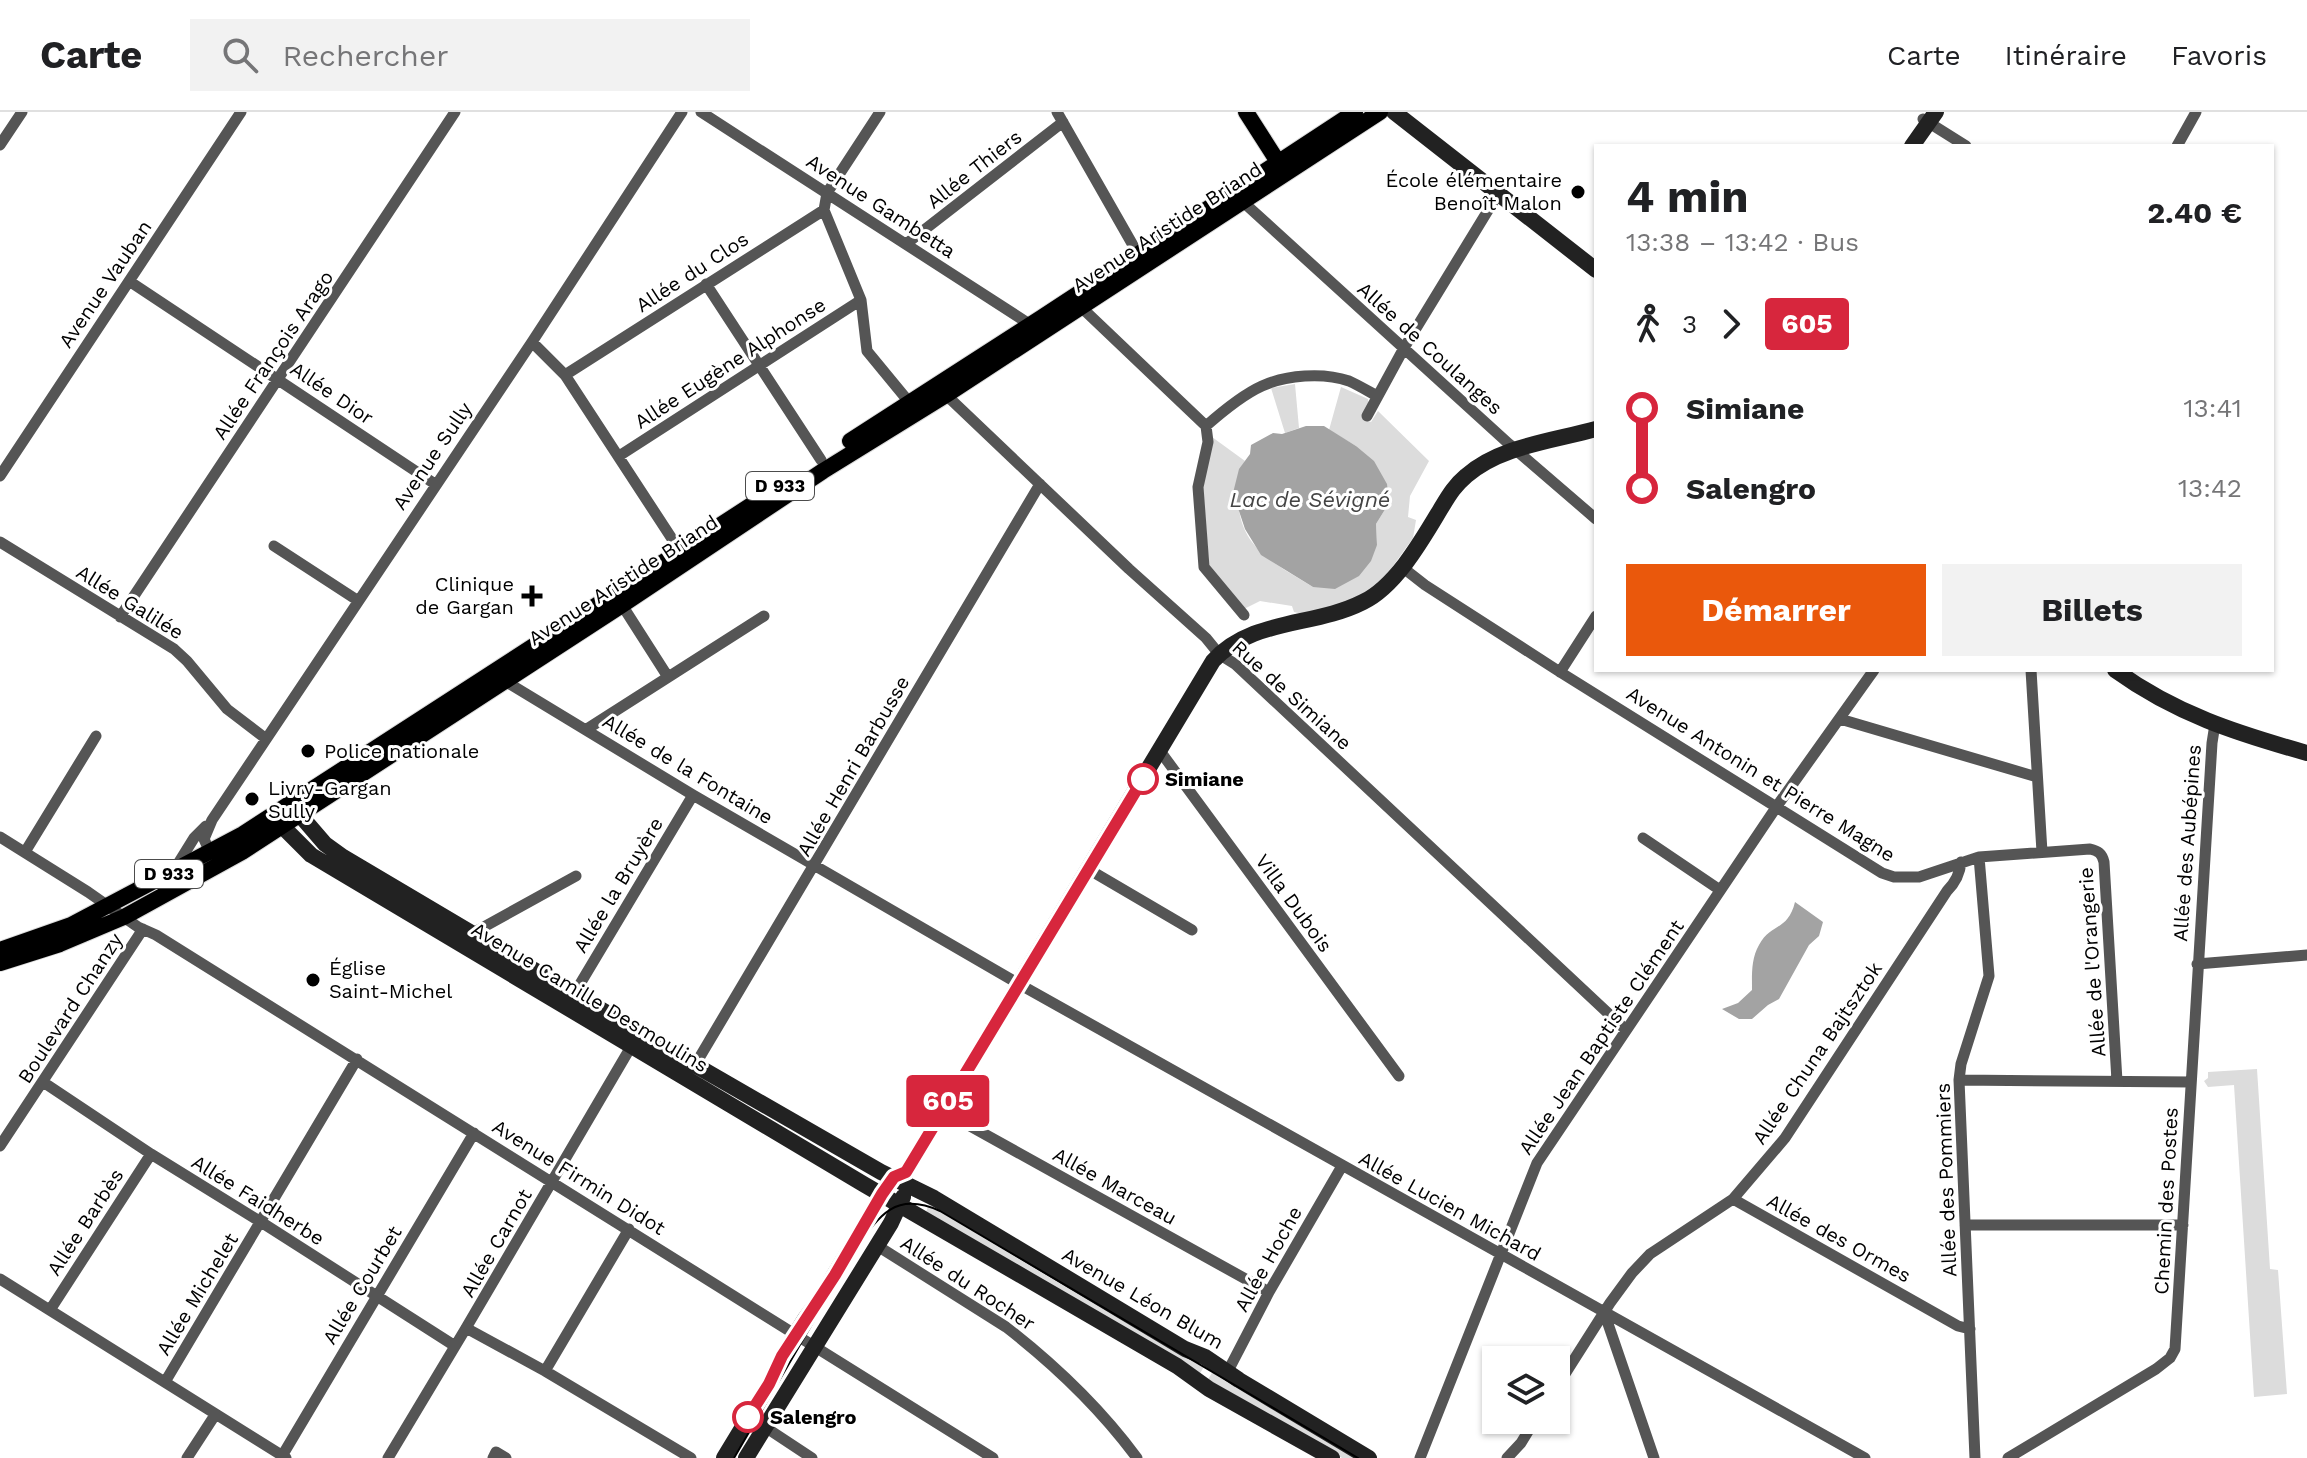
<!DOCTYPE html>
<html lang="fr">
<meta charset="utf-8">
<style>
:root{--surface:#fff;--page:#f2f2f2;--text:#202124;--muted:#757577;--line:#e0e0e0;--accent:#ea580c}
body{margin:0;font-family:"Work Sans",sans-serif;background:var(--page);color:var(--text);height:100vh;display:flex;flex-direction:column;font-size:30px;white-space:nowrap}
*{box-sizing:border-box;margin:0}
p{font-size:26px;color:var(--muted)}
.icon{flex:none;width:44px;height:44px;fill:none;stroke:currentColor;stroke-width:2;stroke-linecap:round;stroke-linejoin:round}
.map{position:relative;flex:1;overflow:hidden}
.details{position:absolute;left:1594px;top:32px;width:680px;height:528px;display:flex;flex-direction:column;background:var(--surface);border-radius:0px;box-shadow:0 2px 6px #0004}
.details>*{flex:none}
.badge{padding:0 16px;border-radius:6px;font-size:28px;line-height:52px}
.buttons{position:absolute;left:1482px;top:1234px;display:grid;gap:16px}
.buttons a{display:grid;place-items:center;width:88px;height:88px;border-radius:0px;background:var(--surface);box-shadow:0 2px 6px #0004;font-size:40px}
.map>.badge{position:absolute;translate:-50% -50%;box-shadow:0 0 0 4px #fff}
.legs{display:flex;align-items:center;gap:12px;height:88px;padding:0 32px;font-size:26px}
.legs p{margin-inline-start:auto}
.summary{display:flex;align-items:center;justify-content:space-between;height:136px;padding:0 32px}
h1{font-size:44px;font-weight:700;line-height:60px}
.button{display:flex;gap:16px;margin-top:auto;padding:16px 32px}
.button a{flex:1;height:92px;border-radius:0px;background:var(--accent);color:#fff;font-size:32px;font-weight:700;line-height:92px;text-align:center}
.button a+a{background:var(--page);color:var(--text)}
ul{padding:0 32px;list-style:none}
li{display:flex;align-items:center;gap:28px;height:80px;font-size:30px}
li i{display:grid;place-items:center;width:12px;height:100%;margin:0 10px;background:currentColor}
li i::after{content:'';width:20px;height:20px;margin:-10px;border:6px solid;border-radius:50%;background:var(--surface)}
li p{margin-inline-start:auto}
li:first-child i{background:linear-gradient(#0000 50%,currentColor 0)}
li:last-child i{background:linear-gradient(currentColor 50%,#0000 0)}
header{display:flex;align-items:center;gap:48px;box-sizing:border-box;height:112px;padding:0 40px;background:var(--surface);border-bottom:2px solid var(--line)}
header strong{font-size:38px}
nav{display:flex;gap:44px;margin-inline-start:auto;font-size:28px}
.search{width:560px;height:72px;background:var(--page);display:flex;align-items:center;gap:20px;box-sizing:border-box;padding:0 28px;border-radius:0px;color:var(--muted);font-size:30px}
.map>svg:first-child{display:block}
</style>
<header>
<strong>Carte</strong>
<div class="search"><svg class="icon" aria-label="search" viewBox="0 0 24 24"><circle cx="10" cy="10" r="6"/><path d="M15 15l6 6"/></svg>Rechercher</div>
<nav><a>Carte</a><a>Itinéraire</a><a>Favoris</a></nav>
</header>
<div class="map">
<svg width="2307" height="1346" viewBox="0 0 2307 1346">
<rect width="100%" height="100%" fill="#fff"/>
<path fill="#dcdcdc" d="M1295,272L1299,316L1285,321L1271,276Z
M1341,275L1368,287L1369,292L1361,305L1371,310L1378,299L1429,349L1410,384L1408,405L1416,408L1413,426L1388,461L1372,477L1352,490L1303,502L1294,500L1292,494L1260,489L1244,497L1209,453L1203,376L1212,325L1245,349C1238,358 1239,367 1238,378C1236,435 1271,449 1313,475L1377,433L1376,412L1389,391L1356,334L1329,318Z
M2257,957L2270,1157L2278,1158L2287,1282L2254,1285L2234,973L2208,975L2204,969L2208,966V960Z
M930,1089L1206,1251L1198,1265L925,1103Z
M1215,1256L1363,1346H1342L1225,1277L1207,1269Z"/>
<path fill="#a3a3a3" d="M1306,314H1324L1356,334L1374,349L1387,372L1389,391L1376,412L1377,433L1371,449L1359,464L1335,477L1313,475L1261,443L1245,417L1233,381L1239,357L1250,342L1251,333L1273,321L1282,322Z
M1795,790L1823,810L1819,824L1809,833L1779,887L1768,893L1752,907H1739L1722,897L1738,891L1752,878C1752,863 1751,847 1759,833C1771,811 1788,819 1795,790Z"/>
<g fill="none" stroke-linecap="round" stroke-linejoin="round">
<defs>
<path id="primary" d="M1246,0L1278,50
M850,329L1041,206L1355,0
M0,838L71,813L243,722L787,370
M0,851L60,832L124,805L242,740L622,493L823,359L946,283L1380,0"/>
</defs>
<use href="#primary" stroke="#dbdbdb" stroke-width="18"/>
<path stroke="#555" stroke-width="11" d="M701,0L1034,215
M1057,0L1138,142
M1923,7L1966,34
M0,33L22,0
M2177,34L2196,0
M1242,89L1509,332L1596,407
M824,98L861,188L867,239L909,290
M906,132L1063,10
M129,169L435,372
M706,172L821,348
M1081,195L1206,314
M532,230L565,263L680,439
M565,263L824,98L827,81L880,0
M943,280L1129,457L1206,526L1219,542L1235,552L1626,918
M1367,304L1404,236L1498,82
M1206,314L1208,330L1198,375L1204,455L1244,503
M1206,314C1223,299 1242,283 1262,274C1286,263 1323,260 1349,269C1358,273 1368,279 1377,284
M619,344L861,188
M0,364L241,0
M0,430L174,537L187,549L227,597L265,626
M274,434L357,488
M1402,455L1425,473L1560,560L1882,761L1894,765H1919L1979,745L2090,737C2098,739 2102,741 2104,750L2117,969
M622,493L668,565
M120,505L455,0
M2031,558L2042,740
M1560,560L1596,504
M505,569L693,683L1019,872L1865,1346
M1840,607L2037,665
M587,617L764,504
M1160,639L1399,964
M0,725L88,780L138,815L156,823L993,1346
M1643,726L1720,778
M214,739L208,736L204,727L212,708L532,230L682,0
M25,740L96,624
M176,755L194,726L206,714
M1088,757L1192,818
M471,822L576,764
M2197,852L2307,843
M574,882L693,683
M695,953L1040,372
M1959,968L2191,970
M43,970L151,1042L261,1110L455,1234
M943,999L1269,1180
M0,1034L143,817
M1733,1087L1958,1214L1970,1217
M1965,1113H2183
M876,1133L1006,1215C1055,1253 1100,1296 1137,1346
M0,1167L286,1346
M50,1198L151,1042
M1604,1200L1654,1346
M466,1216L545,1259L691,1346
M545,1259L629,1117
M1228,1259L1269,1180L1342,1054
M165,1270L357,947
M1556,1276L1610,1191L1632,1161L1650,1142L1733,1087L1785,1026L1947,779C1955,771 1960,762 1961,750
M765,1315L812,1346
M282,1344L474,1021
M187,1346L215,1303
M388,1346L466,1216L632,933
M493,1346L496,1340L506,1346
M1420,1346L1537,1051L1777,694L1874,558
M1507,1346L1521,1331L1535,1308
M1975,1346L1959,968L1961,952L1989,864L1979,745
M2008,1346L2156,1257L2170,1246L2175,1237L2212,631L2215,612H2220"/>
<path stroke="#222" stroke-width="16" d="M1394,0L1596,158
M1912,34L1936,0
M2115,558C2176,602 2236,621 2307,641
M906,1060L1213,549C1252,506 1314,515 1363,490C1396,474 1422,428 1440,398C1448,385 1454,374 1466,364C1500,334 1553,329 1596,317
M724,1346L769,1272L782,1244L805,1207L821,1185L888,1073
M746,1346L891,1111L903,1085
M1332,1346L1209,1277L1177,1254L865,1073L311,743L283,715L281,699L300,703L325,732L343,745L695,953L881,1060L934,1086L1185,1237L1205,1245L1239,1268L1369,1346"/>
<use href="#primary" stroke="#000" stroke-width="16"/>
<path stroke="#000" stroke-width="2" d="M734,1346L854,1140C878,1105 894,1078 940,1099L1358,1346"/>
</g>
<g fill="none" stroke-linecap="round" stroke-linejoin="round">
<defs>
<path id="line-1" d="M748,1305L769,1272L782,1244L835,1163L882,1082L894,1065L906,1060L1143,667"/>
</defs>
<use href="#line-1" stroke="#fff" stroke-width="18"/>
<use href="#line-1" stroke="#d7263d" stroke-width="12"/>
</g>
<g fill="#000" stroke="#fff" stroke-width="3">
<circle cx="1578" cy="80" r="8"/>
<path d="M528 472h8v8h8v8h-8v8h-8v-8h-8v-8h8z"/>
<circle cx="308" cy="639" r="8"/>
<circle cx="252" cy="687" r="8"/>
<circle cx="313" cy="868" r="8"/>
</g>
<g fill="#fff" stroke="#d7263d" stroke-width="4">
<circle cx="1143" cy="667" r="14"/>
<circle cx="748" cy="1305" r="14"/>
</g>
<g text-anchor="middle" stroke-width="6" stroke-linejoin="round" paint-order="stroke">
<g fill="#fff" stroke="#4c4c4c" stroke-width="2">
<rect x="746" y="360" width="68" height="28" rx="6"/>
<rect x="135" y="748" width="68" height="28" rx="6"/>
</g>
<g font-size="18" font-weight="bold" fill="#000">
<text x="780" y="380">D 933</text>
<text x="169" y="768">D 933</text>
</g>
<g font-size="20" fill="#000" stroke="#fff">
<text transform="translate(974 57) rotate(-38)" y="7">Allée Thiers</text>
<text transform="translate(881 94) rotate(33)" y="7">Avenue Gambetta</text>
<text transform="translate(1167 115) rotate(-33)" y="7">Avenue Aristide Briand</text>
<text transform="translate(692 160) rotate(-33)" y="7">Allée du Clos</text>
<text transform="translate(105 172) rotate(-56)" y="7">Avenue Vauban</text>
<text transform="translate(1430 236) rotate(42)" y="7">Allée de Coulanges</text>
<text transform="translate(273 243) rotate(-56)" y="7">Allée François Arago</text>
<text transform="translate(730 251) rotate(-33)" y="7">Allée Eugène Alphonse</text>
<text transform="translate(332 281) rotate(34)" y="7">Allée Dior</text>
<text transform="translate(432 344) rotate(-56)" y="7">Avenue Sully</text>
<text transform="translate(623 468) rotate(-33)" y="7">Avenue Aristide Briand</text>
<text transform="translate(130 490) rotate(32)" y="7">Allée Galilée</text>
<text transform="translate(1292 583) rotate(42)" y="7">Rue de Simiane</text>
<text transform="translate(853 654) rotate(-60)" y="7">Allée Henri Barbusse</text>
<text transform="translate(688 657) rotate(31)" y="7">Allée de la Fontaine</text>
<text transform="translate(1761 662) rotate(32)" y="7">Avenue Antonin et Pierre Magne</text>
<text transform="translate(2187 731) rotate(-86)" y="7">Allée des Aubépines</text>
<text transform="translate(618 773) rotate(-59)" y="7">Allée la Bruyère</text>
<text transform="translate(1294 791) rotate(54)" y="7">Villa Dubois</text>
<text transform="translate(2092 850) rotate(-94)" y="7">Allée de l'Orangerie</text>
<text transform="translate(590 885) rotate(31)" y="7">Avenue Camille Desmoulins</text>
<text transform="translate(70 896) rotate(-57)" y="7">Boulevard Chanzy</text>
<text transform="translate(1601 925) rotate(-56)" y="7">Allée Jean Baptiste Clément</text>
<text transform="translate(1817 941) rotate(-56)" y="7">Allée Chuna Bajtsztok</text>
<text transform="translate(579 1065) rotate(32)" y="7">Avenue Firmin Didot</text>
<text transform="translate(1946 1068) rotate(-92)" y="7">Allée des Pommiers</text>
<text transform="translate(1115 1074) rotate(29)" y="7">Allée Marceau</text>
<text transform="translate(258 1088) rotate(32)" y="7">Allée Faidherbe</text>
<text transform="translate(2166 1089) rotate(-87)" y="7">Chemin des Postes</text>
<text transform="translate(1450 1094) rotate(29)" y="7">Allée Lucien Michard</text>
<text transform="translate(85 1110) rotate(-57)" y="7">Allée Barbès</text>
<text transform="translate(1839 1126) rotate(29)" y="7">Allée des Ormes</text>
<text transform="translate(496 1131) rotate(-60)" y="7">Allée Carnot</text>
<text transform="translate(1268 1147) rotate(-61)" y="7">Allée Hoche</text>
<text transform="translate(968 1171) rotate(33)" y="7">Allée du Rocher</text>
<text transform="translate(362 1173) rotate(-59)" y="7">Allée Courbet</text>
<text transform="translate(197 1182) rotate(-59)" y="7">Allée Michelet</text>
<text transform="translate(1143 1186) rotate(30)" y="7">Avenue Léon Blum</text>
</g>
<g font-size="20" fill="#000" stroke="#fff" text-anchor="start">
<text x="1562" y="75" text-anchor="end">École élémentaire<tspan x="1562" dy="23">Benoît Malon</tspan></text>
<text x="514" y="479" text-anchor="end">Clinique<tspan x="514" dy="23">de Gargan</tspan></text>
<text x="324" y="646">Police nationale</text>
<text x="268" y="683">Livry-Gargan<tspan x="268" dy="23">Sully</tspan></text>
<text x="329" y="863">Église<tspan x="329" dy="23">Saint-Michel</tspan></text>
</g>
<g font-size="20" font-weight="bold" fill="#000" stroke="#fff" text-anchor="start">
<text x="1165" y="674">Simiane</text>
<text x="770" y="1312">Salengro</text>
</g>
<g font-size="22" font-style="italic" fill="#444" stroke="#fff">
<text x="1310" y="395">Lac de Sévigné</text>
</g>
</g>
</svg>
<div class="buttons">
<a><svg class="icon" aria-label="layers" viewBox="0 0 24 24"><path d="M12 4l9 5-9 5-9-5zM3 14l9 5 9-5"/></svg></a>
</div>
<b class="badge" style="left:948px;top:989px;background:#d7263d;color:#fff">605</b>
<section class="details">
<div class="summary"><div><h1>4 min</h1><p>13:38 – 13:42 · Bus</p></div><b>2.40 €</b></div>
<div class="legs"><svg class="icon" aria-label="walk" viewBox="0 0 24 24"><circle cx="13" cy="4" r="2"/><path d="M13 8l-2 6 4 7M11 14l-3 7M7 12l3-4h3l4 4"/></svg>3<svg class="icon" aria-label="forward" viewBox="0 0 24 24"><path d="M9 5l7 7-7 7"/></svg><b class="badge" style="background:#d7263d;color:#fff">605</b></div>
<ul>
<li><i style="color:#d7263d"></i><b>Simiane</b><p>13:41</p></li>
<li><i style="color:#d7263d"></i><b>Salengro</b><p>13:42</p></li>
</ul>
<div class="button"><a>Démarrer</a><a>Billets</a></div>
</section>
</div>
